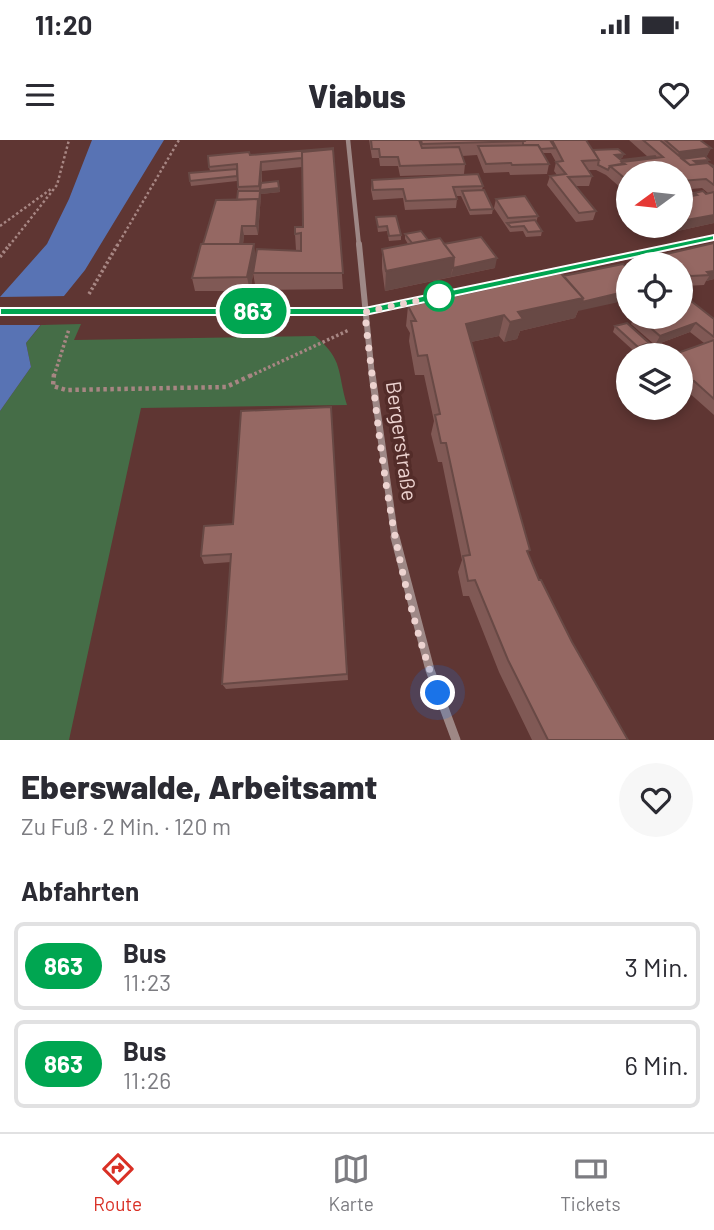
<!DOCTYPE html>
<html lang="de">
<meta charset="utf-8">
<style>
:root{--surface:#fff;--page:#f7f7f7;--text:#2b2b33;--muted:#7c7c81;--line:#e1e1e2;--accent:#d93025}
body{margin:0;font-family:Barlow,sans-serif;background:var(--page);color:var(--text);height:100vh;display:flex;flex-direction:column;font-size:26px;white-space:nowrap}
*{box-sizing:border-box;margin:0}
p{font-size:23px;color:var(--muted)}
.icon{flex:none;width:38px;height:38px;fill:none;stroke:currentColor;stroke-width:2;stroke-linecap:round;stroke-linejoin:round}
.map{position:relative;height:600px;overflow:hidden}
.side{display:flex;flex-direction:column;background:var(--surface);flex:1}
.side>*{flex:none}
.badge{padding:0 14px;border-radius:23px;font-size:24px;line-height:46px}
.needle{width:46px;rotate:255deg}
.controls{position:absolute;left:616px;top:21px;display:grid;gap:14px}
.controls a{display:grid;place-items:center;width:77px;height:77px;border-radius:50%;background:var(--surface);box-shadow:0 4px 10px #0003;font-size:35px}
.you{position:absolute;width:35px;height:35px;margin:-18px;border:5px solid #fff;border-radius:50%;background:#1a73e8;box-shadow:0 0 0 10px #1a73e833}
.map>.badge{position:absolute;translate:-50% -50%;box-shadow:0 0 0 4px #fff}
h2{padding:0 21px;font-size:26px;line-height:63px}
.round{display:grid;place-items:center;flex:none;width:74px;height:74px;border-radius:37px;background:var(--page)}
.headline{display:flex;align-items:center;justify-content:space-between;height:119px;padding:0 21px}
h1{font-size:33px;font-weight:800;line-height:52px}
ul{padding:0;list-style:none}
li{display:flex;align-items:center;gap:21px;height:88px;margin:0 14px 10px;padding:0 7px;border:4px solid var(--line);border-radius:10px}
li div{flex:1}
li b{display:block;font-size:26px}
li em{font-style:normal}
li .badge{min-width:77px;font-weight:700;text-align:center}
.status{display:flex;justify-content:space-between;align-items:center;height:49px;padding:0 35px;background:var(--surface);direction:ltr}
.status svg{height:19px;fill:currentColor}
header{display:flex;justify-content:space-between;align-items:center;height:91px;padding:0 21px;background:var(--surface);font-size:32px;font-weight:800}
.dock{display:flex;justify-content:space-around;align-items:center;height:98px;border-top:2px solid var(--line);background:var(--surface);font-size:19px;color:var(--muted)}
.dock a{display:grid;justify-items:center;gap:4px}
.dock .current{color:var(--accent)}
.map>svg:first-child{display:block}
</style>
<div class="status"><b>11:20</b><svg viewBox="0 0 49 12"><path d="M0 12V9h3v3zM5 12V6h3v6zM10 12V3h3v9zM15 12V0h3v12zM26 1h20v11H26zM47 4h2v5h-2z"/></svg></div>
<header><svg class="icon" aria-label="menu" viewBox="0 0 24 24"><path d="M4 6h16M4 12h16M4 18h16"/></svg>Viabus<svg class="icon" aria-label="heart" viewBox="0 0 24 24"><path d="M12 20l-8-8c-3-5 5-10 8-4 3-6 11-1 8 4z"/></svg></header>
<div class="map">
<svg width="714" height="600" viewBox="0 0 714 600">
<rect width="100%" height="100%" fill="#5f3633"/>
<path fill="#456d47" d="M81,184L74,200L315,196C344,220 337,232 347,265L141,268L69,600H0V271L31,227L26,203L41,185Z"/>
<path fill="#5873b4" d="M92,0H164L85,130L26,203L31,227L0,271V157L47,104L69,59Z"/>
<path fill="#5f3633" d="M69,156L45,185H0V157Z"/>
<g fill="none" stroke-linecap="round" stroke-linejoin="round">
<path stroke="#a78683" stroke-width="2.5" stroke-dasharray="2.5 2.5" stroke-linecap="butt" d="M0,86L51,49
M9,106L57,45L69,0
M117,106L179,0"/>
<path stroke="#a78683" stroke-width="3.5" stroke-dasharray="2.5 2.5" stroke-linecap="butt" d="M0,117L10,104
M89,154L118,104
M54,236L69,189
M250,236L349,190"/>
<path stroke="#a78683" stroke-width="4.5" stroke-dasharray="3.5 3.5" stroke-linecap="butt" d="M54,234L53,246L66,250L226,247L254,234"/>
<path stroke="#9e8886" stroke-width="4.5" d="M348,0L359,106
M678,106L714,98"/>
<path stroke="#9e8886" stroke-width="6" d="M359,104L372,236
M87,171H365L686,104"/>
<path stroke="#9e8886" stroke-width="7" d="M372,234L395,398"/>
<path stroke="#9e8886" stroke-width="9" d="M395,397L430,530L456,600"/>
<path stroke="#9e8886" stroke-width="6" d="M0,171H87"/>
</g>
<path fill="#805955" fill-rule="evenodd" d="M369,0H586L593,10L624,14L622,18L620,19L621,20L648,17L629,0H700L711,8L706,17L708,23L714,26V83L673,92L666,86H681L694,53H708L702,48L681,50V33H628V54L606,35L596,30H588L592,36L589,46H576L596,71L593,80L576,82L547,45L550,36L557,35L554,31L556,22L551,13H543L549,24L547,34L510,35L509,32L484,33L477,15L462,16L465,24L464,34L400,36L398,26H380L379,18H372Z
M333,8L343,149L256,150L253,133L255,124L250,151H195L192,138L204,104L237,60L238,51L237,41L191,46L190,41L210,31L209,27L250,15ZM302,27L303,87L295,94L296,110L301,111L256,117L243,104L244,95H258L261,54L280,52L279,48L262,43V31Z
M372,40L483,46L482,50L493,69L492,74L470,75L461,56H456L457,59L456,68L405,70L403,58L373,60L371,50Z
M496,59L538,76L536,82L542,91L541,96L526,97L523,91L510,92L494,68Z
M376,77L401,95V100L389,101L387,91L378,92Z
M405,94L444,104L495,128L385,151L382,129V109L408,104L405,99Z
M714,103V139L706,141L704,145L685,146L681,142V124H657L662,115Z
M408,166L578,171L575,178L520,191L517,199L504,202L499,196L471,202L528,413L539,440L572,502L628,600H532L499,532L469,456H463L458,432L462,420L442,322H438L431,294L434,281L424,235H415L409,201L410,193L406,186Z
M634,177H681L714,179V275L687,251L681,253V215L704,203L690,192L655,205L631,184Z
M615,186L647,208L636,213L613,192Z
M331,267L348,540L226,549L222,544L231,422L204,424L201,416L233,384Z"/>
<path fill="#684945" d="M711,8L705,20H709L707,24L692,26L676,20L679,12Z
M624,14L622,18L613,19L615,15Z
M261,22L262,31L261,49L279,48L280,52L261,54L258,95L256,86L258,59L260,52L259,46Z
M714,75V83L673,92L676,86H681V81Z
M242,86L244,95L242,113L240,104Z
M254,104L256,118L250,151L247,137Z
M454,117L451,137L385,151L386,131Z
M497,118L495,128L451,137L453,128Z
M714,131V139L706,141L710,135L707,132Z
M691,150L688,155L681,157V153Z
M628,151V160L578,171L575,178L520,191L517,199L504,202L510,182L518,172L583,158Z
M504,175L499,196L462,204L466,184Z
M696,183L690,192L655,205L660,196Z
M649,203L647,208L636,213L638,207Z
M694,241L687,251L681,253L686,244Z"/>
<path fill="#956863" stroke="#684945" stroke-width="2" d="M371,0H419L422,8L459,7L465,24L400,26L398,17H380L379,9H372Z
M421,0H523L524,1L422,4Z
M523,0H550L555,8L541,9L538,5H523Z
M552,0H586L599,20L582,21L592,36L568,37L596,71L579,73L550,36L566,34L556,22L563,21Z
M643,0H660L690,25L708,23L714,28V45L706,39L681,41V33H628V41L610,26L625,24L622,22L663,17Z
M665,0H700L711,8L679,12Z
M538,5L549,24L512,25L511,23L486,24L478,6Z
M333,8V9L302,12V18L261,22L259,46L238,47L237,24L209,27L208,16L249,12L250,15Z
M333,9L343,133H253L257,109L301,111V93L295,94V87H303L302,12Z
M618,9L624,14L615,15L621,20L655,16L656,18L622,22L621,24L610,26L608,30L598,25L599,20L593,10Z
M705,16L709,20L694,21L698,24L708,23L714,26V28L708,23L690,25L682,19Z
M237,29V36L190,41L189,33Z
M478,34L483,46L453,47L457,59L406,61L403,49L373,50L372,40Z
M278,41L279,48L260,50L261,43Z
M484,50L493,69L470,70L462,51Z
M238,51H260L259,64L258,59L237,60Z
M703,51L706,54L714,52V75L681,81V58L697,55L694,53Z
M525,56L538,76L508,78L496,59Z
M258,59L256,86H242L240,104H203L216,60Z
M396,76L401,95L389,96L387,86L378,87L376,77Z
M535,80L542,91L528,92L524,86L511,87L507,83Z
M421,91L428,100L412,103L405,94Z
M481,97L497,118L453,128L454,117L444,104Z
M440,98L454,117L386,131L382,109Z
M714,103V131L707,132L710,135L691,136L681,129V124H675L662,115Z
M201,104H254L247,137L192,138Z
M623,124L628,128V151L582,162L583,158L563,136Z
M561,133L583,158L518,172L523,179L510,182L504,175L466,184L530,410L527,411L539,440H541L572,502L628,600H548L508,520L475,440L468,441L463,416L470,415L446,303H441L435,275L440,274L427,215L418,216L411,181H416L408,166Z
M681,142L691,150L681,153Z
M686,157L714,179V197L696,183L660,196L638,177H681V159Z
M627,183L649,203L638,207L615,186Z
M714,200V259L694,241L686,244L681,239V215H672Z
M331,267L347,534L222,544L231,414L201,416L204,386L233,384L241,271Z"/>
<path fill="#00a651" stroke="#fff" stroke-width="2" d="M714,95V100L365,175H0V168H365Z"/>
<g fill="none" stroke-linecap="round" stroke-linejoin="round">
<path stroke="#edd3d0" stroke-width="7" stroke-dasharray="0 12.6" d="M438,553C402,457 385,352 374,251C371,224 367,198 365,172L439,156"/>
</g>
<circle fill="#fff" stroke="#00a651" stroke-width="3.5" cx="439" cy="156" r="14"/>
<g text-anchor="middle" stroke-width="7" stroke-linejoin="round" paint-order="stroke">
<g font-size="21" fill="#edd3d0" stroke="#532c29">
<text transform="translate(401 301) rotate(82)" y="7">Bergerstraße</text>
</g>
</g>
</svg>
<div class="controls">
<a><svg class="needle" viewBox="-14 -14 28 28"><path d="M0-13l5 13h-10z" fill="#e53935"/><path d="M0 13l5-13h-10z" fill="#7c7c81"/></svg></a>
<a><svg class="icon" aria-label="locate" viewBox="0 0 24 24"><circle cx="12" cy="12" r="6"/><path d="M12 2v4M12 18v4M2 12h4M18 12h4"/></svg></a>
<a><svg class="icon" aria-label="layers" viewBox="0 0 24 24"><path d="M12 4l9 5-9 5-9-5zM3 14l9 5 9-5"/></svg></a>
</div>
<div class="you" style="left:438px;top:553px"></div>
<b class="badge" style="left:253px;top:171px;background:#00a651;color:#fff">863</b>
</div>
<section class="side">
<div class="headline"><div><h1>Eberswalde, Arbeitsamt</h1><p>Zu Fuß · 2 Min. · 120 m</p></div><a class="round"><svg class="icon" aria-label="heart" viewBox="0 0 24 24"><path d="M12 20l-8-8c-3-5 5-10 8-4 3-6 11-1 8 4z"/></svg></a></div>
<h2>Abfahrten</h2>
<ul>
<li><span class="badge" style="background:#00a651;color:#fff">863</span><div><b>Bus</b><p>11:23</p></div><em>3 Min.</em></li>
<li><span class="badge" style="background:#00a651;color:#fff">863</span><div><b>Bus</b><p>11:26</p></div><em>6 Min.</em></li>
</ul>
</section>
<nav class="dock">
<a class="current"><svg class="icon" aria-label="directions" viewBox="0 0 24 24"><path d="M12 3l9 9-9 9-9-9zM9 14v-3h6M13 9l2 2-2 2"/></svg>Route</a>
<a><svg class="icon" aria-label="map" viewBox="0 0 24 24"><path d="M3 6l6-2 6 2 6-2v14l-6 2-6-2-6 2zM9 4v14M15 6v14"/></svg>Karte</a>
<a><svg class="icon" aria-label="tickets" viewBox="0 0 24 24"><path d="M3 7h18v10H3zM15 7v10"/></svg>Tickets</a>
</nav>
